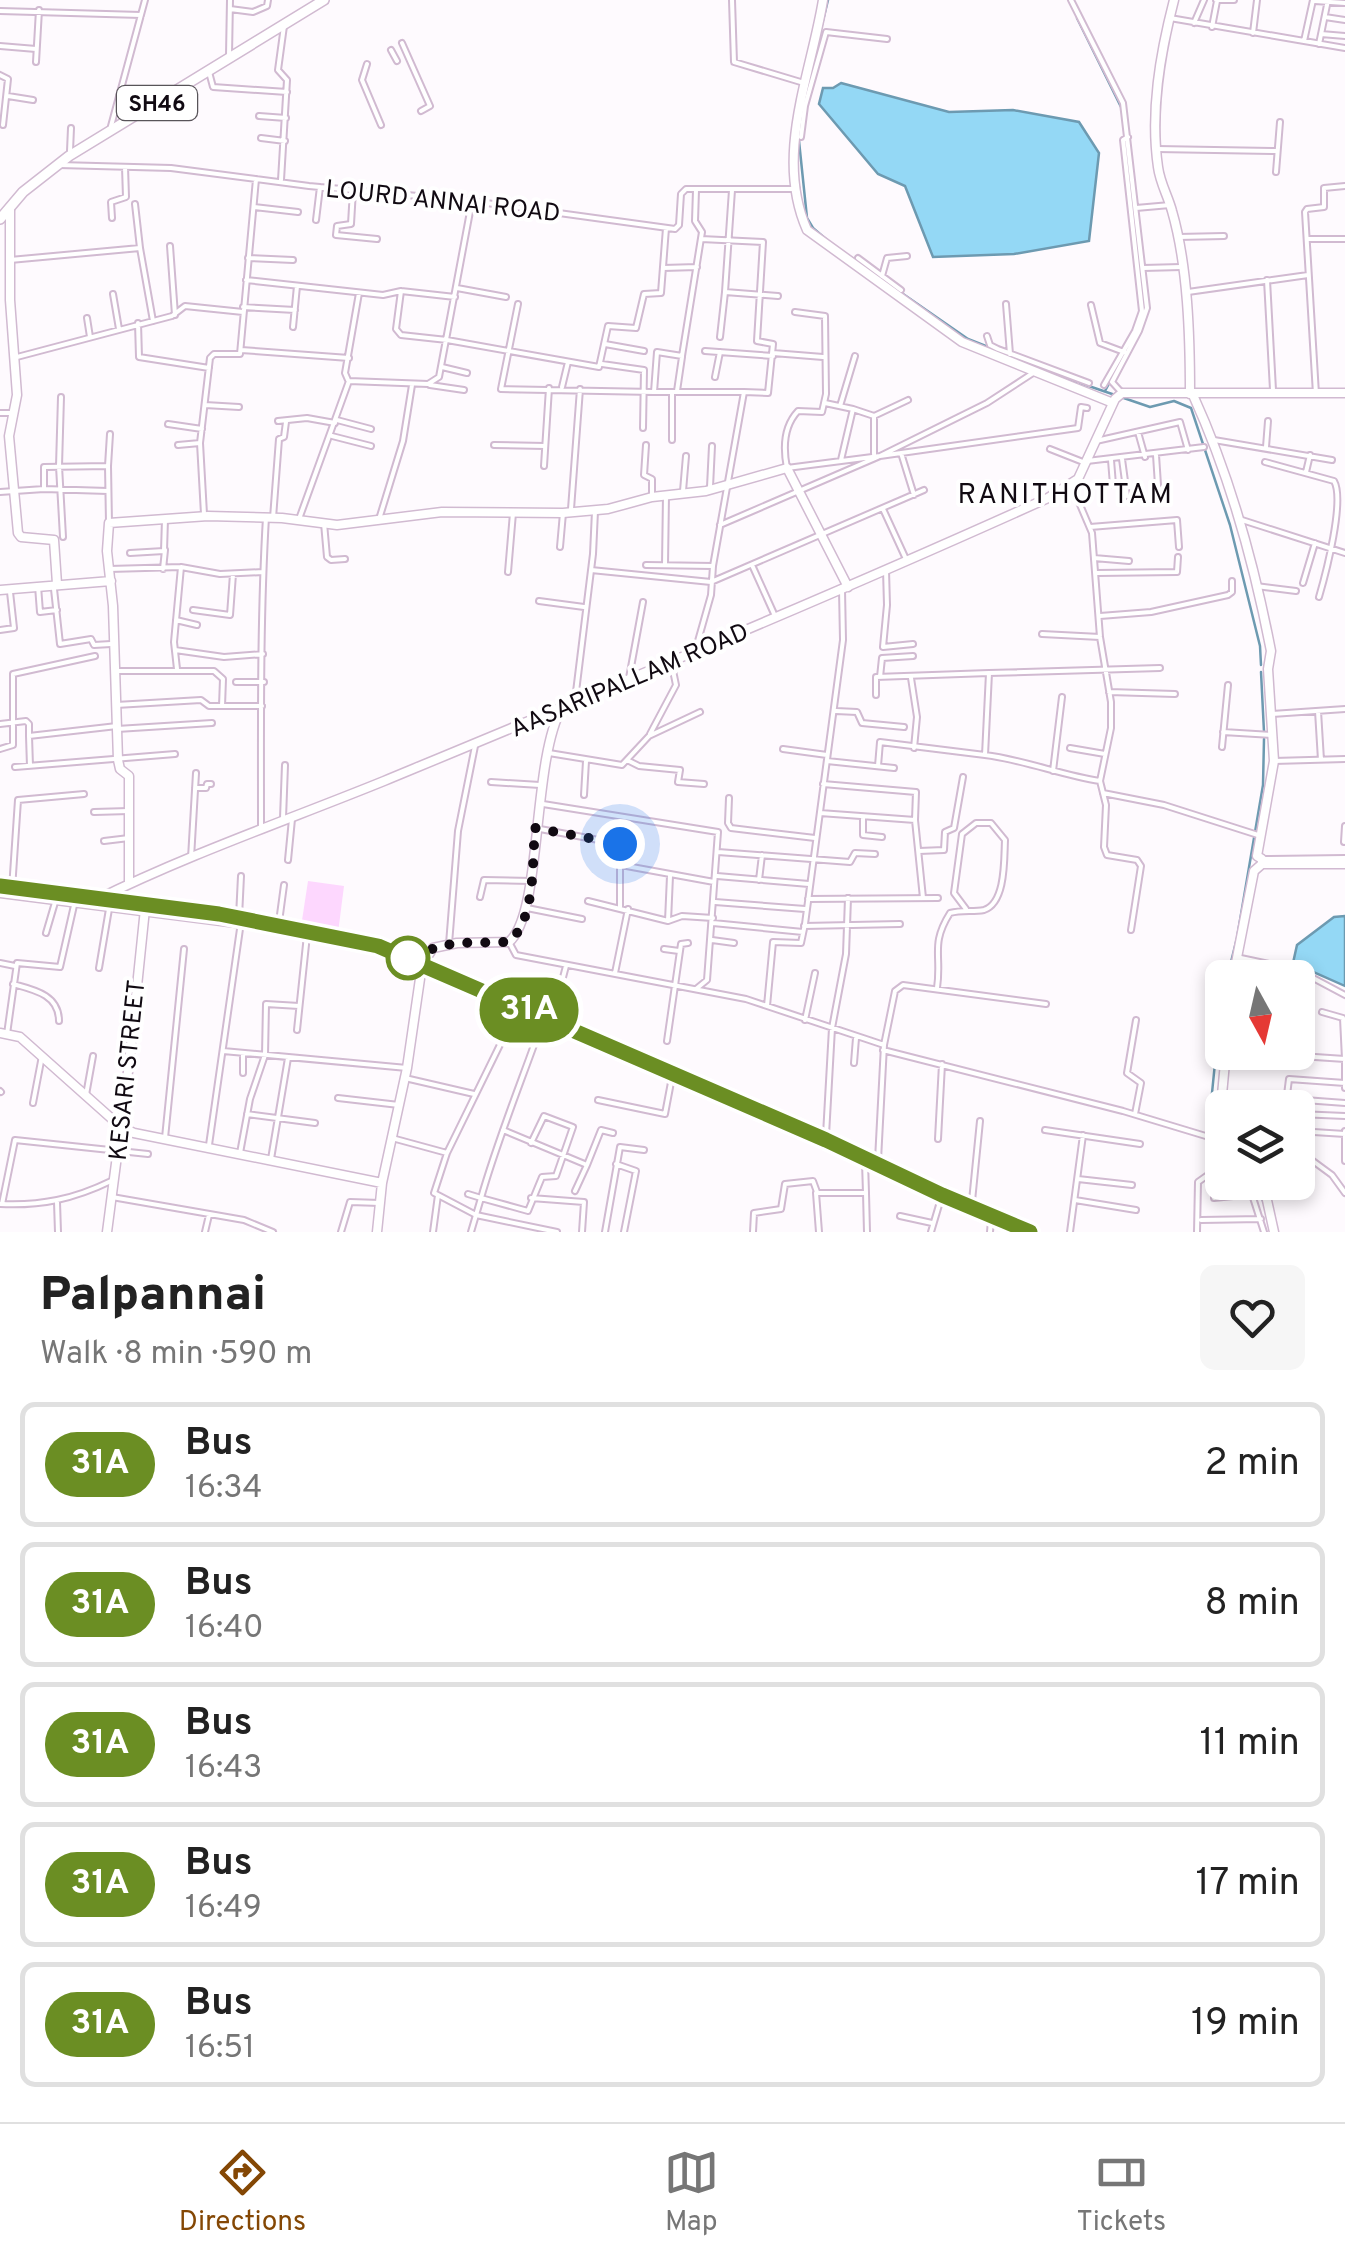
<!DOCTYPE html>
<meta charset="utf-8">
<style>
:root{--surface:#fff;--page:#f6f6f6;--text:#222;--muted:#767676;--line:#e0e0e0;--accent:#844704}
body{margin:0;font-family:Overpass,sans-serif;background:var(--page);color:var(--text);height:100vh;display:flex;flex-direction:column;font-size:38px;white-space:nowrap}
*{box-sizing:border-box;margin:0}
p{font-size:32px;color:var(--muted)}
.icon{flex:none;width:55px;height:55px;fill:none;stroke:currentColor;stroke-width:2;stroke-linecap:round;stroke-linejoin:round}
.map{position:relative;height:1232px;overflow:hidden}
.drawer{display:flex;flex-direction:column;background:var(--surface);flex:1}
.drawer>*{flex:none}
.badge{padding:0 20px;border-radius:32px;font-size:35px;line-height:65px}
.needle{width:65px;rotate:172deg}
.tools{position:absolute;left:1205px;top:960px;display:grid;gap:20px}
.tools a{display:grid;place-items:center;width:110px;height:110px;border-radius:15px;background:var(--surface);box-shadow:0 5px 15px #0003;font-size:50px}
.you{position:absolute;width:50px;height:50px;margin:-25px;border:8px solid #fff;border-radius:50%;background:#1a73e8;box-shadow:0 0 0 15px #1a73e833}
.map>.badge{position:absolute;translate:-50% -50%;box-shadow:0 0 0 5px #fff}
.round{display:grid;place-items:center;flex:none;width:105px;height:105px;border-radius:15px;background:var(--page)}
.head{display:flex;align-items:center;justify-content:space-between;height:170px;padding:0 40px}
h1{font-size:48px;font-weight:800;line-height:75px}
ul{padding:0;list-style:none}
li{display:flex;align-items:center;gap:30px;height:125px;margin:0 20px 15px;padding:0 20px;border:5px solid var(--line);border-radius:15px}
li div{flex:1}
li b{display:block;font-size:38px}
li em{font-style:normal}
li .badge{min-width:110px;font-weight:700;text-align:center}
.dock{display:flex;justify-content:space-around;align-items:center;height:140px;border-top:2px solid var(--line);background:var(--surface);font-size:28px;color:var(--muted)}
.dock a{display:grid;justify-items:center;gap:5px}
.dock .on{color:var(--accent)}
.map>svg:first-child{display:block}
</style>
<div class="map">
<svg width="1345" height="1232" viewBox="0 0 1345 1232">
<rect width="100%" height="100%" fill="#fefafe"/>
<path fill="#fdd7fe" d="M308,881L344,886L338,933L301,927Z"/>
<path fill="#94d8f5" stroke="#6d9ab1" stroke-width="2.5" d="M841,83L949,112L1013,110L1079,122L1099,153L1089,241L1014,254L933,257L905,186L878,174L819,104L823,88H833Z
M1345,916V986L1293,963L1297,945L1334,917Z"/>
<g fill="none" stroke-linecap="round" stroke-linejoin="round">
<path stroke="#6d9ab1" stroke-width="2.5" d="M1077,18L1122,109
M815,53L828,0
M799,141L807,218L813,228L827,240
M849,256L877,275
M880,278L968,339L1045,369
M1048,371L1076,382
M1080,383L1150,407L1174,401L1191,408L1230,525L1260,646L1261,665
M1105,391L1125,354
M1261,672L1264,732
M1227,978L1237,938L1263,785L1264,739
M1222,993L1210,1113L1222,1128
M1259,1182L1263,1201"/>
<defs>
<path id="street" d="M732,0L734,62L804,83
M1071,0L1123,103L1147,308L1139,331L1112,382L1122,393
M1216,0H1234
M1315,1L1345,3
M230,9L253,12L267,6L268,0
M0,11L141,15
M1325,17L1345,20
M1170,18L1345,48
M1194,23L1204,0
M1212,27L1217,1
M1253,33L1257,0
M1321,34L1345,36
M1304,41L1313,0
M402,43L430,106L421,111
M1319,44L1328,0
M0,46L36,49
M391,50L397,61
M229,55L230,0
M36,62L39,10
M367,64L362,80L381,125
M209,72L213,87L287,92
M0,75L8,79L3,125
M8,96L33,100
M259,116L286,118
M111,126L145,0
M801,137L805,106L826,32L887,39
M261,138L285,141
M1157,149L1277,151
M70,151L71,128
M59,165L171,168L309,186L472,201L675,229L679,225L681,194L686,189H797
M1276,172L1280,122
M281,180L287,80L278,70L284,26
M353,190L351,224L337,226L336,235L377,239
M696,190L695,221L702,232L682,356L657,352L654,392H744L713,566L711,595L696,648
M135,204L140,248
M254,207L298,212
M1136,208L1170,205
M112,218L111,202L126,197L125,167
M316,220L320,187
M1178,237L1224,236
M701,239L763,242L757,341L773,344L768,393L744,392
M1307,239H1345
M170,246L175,315
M248,258L293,260
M858,258L901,290
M10,260L140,248L153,321
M663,268L697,267
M1143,268L1181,267
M882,276L887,258L907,256
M246,280L383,295L401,291L455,297
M1267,280L1273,390
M457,288L506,297
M401,291L396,329L401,335L447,340L599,367L608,326L636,328L644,294L661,293L666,228
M725,292L732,190
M1188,292L1308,275
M113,294L119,329
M518,304L501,389L654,392
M1006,304L1010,354
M1091,305L1100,343L1124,352
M243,307L295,310
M795,312L825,316L826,394L822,412L798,411C784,426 783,448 787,468L880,456L987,403L1033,373
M87,318L90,337
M138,323L139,357L209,368
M293,327L297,286
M987,336L990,345L998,349L1089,383
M720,337L725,292L778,296
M605,344L644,351
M241,350L349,358
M705,351L773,356
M773,353L823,357
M17,357L172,316L185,306L243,312
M602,364L644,370L643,428
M442,367L467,373
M715,377L720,352
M348,380L345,373L359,293
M430,385L464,390
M1104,385L1135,331L1142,311L1123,140L1128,137
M562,387L568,362
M677,391L682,357
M1316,394L1305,212L1307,209L1324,207V188L1345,186
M61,397L59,466L63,537
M825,403L853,409
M205,405L239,407
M840,406L855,356
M0,413H11
M337,420L371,429
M278,421L307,418L335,423
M168,424L202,429
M1138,432L1145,457
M332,436L371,446
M672,440V392
M1214,440L1332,460
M1096,441L1180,422L1188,450
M178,445L200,443
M494,445L545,446
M646,445L644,475L652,479V497
M1266,447L1268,421
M1050,449L1083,462
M901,453L914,495
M874,454V416L908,400
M1156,455L1158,485
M1122,459L1127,496
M841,460L853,409L874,416
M1111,460L1113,485
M1087,461L1204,447
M1265,462L1334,481C1345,500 1326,573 1319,597
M108,466L110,434
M544,466L549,388
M1306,472L1310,455
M1072,486L1092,533L1100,637L1111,702V728L1100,781L1106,805L1104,847L1107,855L1137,860L1141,866L1131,930
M710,487L712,446
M44,489L108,491
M683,491L686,456
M0,492L44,489V467L108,466L109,523
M571,509L580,389
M883,509L906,559
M204,514L200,443L210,358L214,354H240L256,179
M380,516L403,441L412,385
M273,518L279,439L284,437L286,422
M299,519L349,381L428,384L439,377L472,201
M1242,520L1345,553
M324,523L327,557L331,560L345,559
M720,525L880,456L1078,428L1081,407L1087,408
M1090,527L1177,520L1179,547
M560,547L563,513
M130,553L164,551L165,519
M1094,558L1129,561
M646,565L713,566
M665,565L666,495
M752,565L775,616
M181,567L220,574L263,572
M109,569L181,567L174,642L177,669
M163,569L165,550
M591,570L711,582L924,490
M886,570L887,605L883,647L913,644
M508,572L513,513
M1097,573L1177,572L1178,557
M1303,583L1315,543
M38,586L40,612L57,610
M1256,586L1296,591
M54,589L60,644L91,639L94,645L111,644
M539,601L584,607
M193,610L230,615L233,574
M1100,616L1151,612L1228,595L1232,592V581
M176,620L197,625
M0,630L14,628L10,592
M1042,634L1100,637
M175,650L224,657L263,654
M115,671H214L223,679L222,706H262
M880,677L882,658L913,656
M629,678L643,602
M911,678L917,717L914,748
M236,682H264
M1109,692L1175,694
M876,695V677L989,673
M575,700L593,554L595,511
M116,705L201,700L209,706H222
M836,711L857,712L862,723L904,727
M1318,711L1321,760
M1272,714L1345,709
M0,724L26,721L29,724V736L117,726
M117,729L212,723
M1223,732L1273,735
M650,734L676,685L671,661
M29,736L30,766
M1222,747L1228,685
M1070,748L1105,754
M0,749L13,745V674L95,656
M783,749L827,755
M549,753L622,765L649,736L700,712
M985,755C1025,760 1061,775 1100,781
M627,760L639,766L680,770L678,782L704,784
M827,761L894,768
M1274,761L1345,759
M878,766L880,742L985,755L989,673L1160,668
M15,767L175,754
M1053,771L1062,697
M491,782L540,785
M823,784L916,792L915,820L923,898
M195,788H206L207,784H211
M1103,793L1164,805L1261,836
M584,795L586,761
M729,798L728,823L731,828L815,838
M543,804L718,832L707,980L696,989
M94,812L129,811
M820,813L915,820
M863,817V835L882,837
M283,818L285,765
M261,827C261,724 260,620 266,517
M540,829L620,844V907
M104,841L129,838
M1344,842L1345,826
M919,851L944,850L945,832L954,828L963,777
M718,852L850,862L855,853L875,854
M191,858L196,773
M1265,859L1345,858
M288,860L292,819
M621,865L714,882
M717,876L809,884
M759,880L762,855
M12,889L18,800L84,794
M480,897L484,880L531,881
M808,899L938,898
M588,901L668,921L682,916L713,918
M715,902L805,909
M527,908L582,919
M239,917L241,876
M668,921L670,876
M279,922L284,885
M713,923L803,932
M804,926L900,924
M46,933L56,899
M712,940L734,943
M509,942L516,955L746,999L884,1045L878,1160
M449,944L458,831L475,746
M664,949L679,951
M1236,957L1298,970L1345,995
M0,963L15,966
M99,968L109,909
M615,973L628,909
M13,984C35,990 59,995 59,1021
M937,988C942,955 930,945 950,913C962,910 973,912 984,910C1006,903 1004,859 1005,840L991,823H976L962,834L954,893L966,909
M767,1006L773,942L801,943L805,924L843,640L842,590
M1322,1012L1343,1018L1345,1059
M552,1019L566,966
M805,1020L815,973
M297,1030L307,935
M7,1034L17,963L60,967L75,901
M667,1041L681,944L688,943
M884,1045L895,991L903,985L1046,1004
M883,1050L1123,1111L1209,1137L1222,1147
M223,1051L407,1068
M1315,1057L1345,1059
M1345,1060V1088
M854,1063L856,1038
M243,1073V1054
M405,1078L474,1094
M1345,1083L1289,1079L1287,1095L1291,1099L1345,1103
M0,1091L1,1092
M86,1095L93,1056
M338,1098L399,1105
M598,1100L665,1114L672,1077
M33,1103L42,1056
M247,1114L315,1123
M1135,1114L1141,1083L1127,1073L1136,1020
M1298,1114L1345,1116
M503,1130L587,1165L575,1191
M1045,1130L1140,1144
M1298,1131L1345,1134
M1345,1131V1161
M826,1135L832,1028L846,954L848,898
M165,1138L184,949
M392,1138L447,1153L434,1193L438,1195
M938,1139L942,1064
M209,1145L241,922
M1298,1150L1332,1175L1345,1193
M240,1153L250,1099L265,1055L266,1004L299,1006
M447,1153L517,1010
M271,1159L288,1058
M616,1164L636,1171L624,1232
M587,1165L601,1130L613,1133
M1078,1179L1132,1185
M1248,1182L1264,1232
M866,1193L867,1232
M468,1194L481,1198C498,1138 522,1080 543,1020
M112,1197L244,1220L273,1232
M531,1198L584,1202L582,1232
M1214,1198L1252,1194
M1075,1200L1136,1210
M972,1201L980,1121
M57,1202L58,1232
M0,1204C41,1206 74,1199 111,1181
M2,1204L15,1140L148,1154
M900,1216L932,1223
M1201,1220L1261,1219
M205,1232L209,1215
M341,1232L350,1202L380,1203
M433,1232L438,1195L476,1215L557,1232
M471,1232L481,1198L528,1211L542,1177L556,1176L573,1127L544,1116L531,1143
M605,1232L620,1147L644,1150
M753,1232L754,1213L781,1209L785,1184L813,1181L817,1192
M819,1232L816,1193H866L865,1162
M931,1232L942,1195
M990,1232L991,1220
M1070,1232L1083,1135
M1197,1232L1198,1182L1222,1165"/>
<path id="secondary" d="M823,0C811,74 774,156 807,230L962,342L1113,403
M1174,0C1160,54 1150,112 1158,167C1160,183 1168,196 1172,211C1188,266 1190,337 1190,394
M10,208V300L17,395L9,436L18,533L21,537L54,540L57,584
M1193,395C1230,476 1254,563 1271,651L1268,669L1274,761L1257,856L1262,859V864L1254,871L1233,978
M0,590L111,581
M1262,864H1345
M129,882V776L120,769L118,760L113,606L107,551L109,523L208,516L282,518L337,525L442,512L563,513L608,509L652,497L706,491L787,468L848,587
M95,903L96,900C189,854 288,820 384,781C606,689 829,597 1048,498L1078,479L1115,399L1122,393H1345
M0,1033L20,1037L121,1127L134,1133L382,1183
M1222,1123L1220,1116L1226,1052
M1263,1182L1274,1232
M107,1232L129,1064L145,909
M377,1232L382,1183L407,1068L422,965L433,948L457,943L509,942C543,913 531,763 562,707"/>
<path id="primary" d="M0,219L23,192L69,156L324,0"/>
<path id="highway" d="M0,891L307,930L378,945L826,1140L1030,1232"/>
</defs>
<use href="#street" stroke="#d1bad1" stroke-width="8"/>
<use href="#secondary" stroke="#d1bad1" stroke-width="11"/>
<use href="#primary" stroke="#d1bad1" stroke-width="12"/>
<use href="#highway" stroke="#d1bad1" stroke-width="15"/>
<use href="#street" stroke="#fff" stroke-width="4"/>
<use href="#secondary" stroke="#fff" stroke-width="8"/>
<use href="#primary" stroke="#fff" stroke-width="9"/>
<use href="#highway" stroke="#fff" stroke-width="11"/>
</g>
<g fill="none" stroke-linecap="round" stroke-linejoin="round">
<defs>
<path id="line" d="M0,886L219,914L378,946L826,1140L942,1195L1030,1232"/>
</defs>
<use href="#line" stroke="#fff" stroke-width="22"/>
<use href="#line" stroke="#6b8e23" stroke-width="15"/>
<path stroke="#110a12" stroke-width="10" stroke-dasharray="0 18" d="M408,958L422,966L433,948L457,943L509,942C536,919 532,862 535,828L620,844"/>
</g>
<circle fill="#fff" stroke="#6b8e23" stroke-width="5" cx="408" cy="958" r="20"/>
<g text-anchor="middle" stroke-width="8" stroke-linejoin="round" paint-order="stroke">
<rect fill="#fff" stroke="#585459" stroke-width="2.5" x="117" y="86" width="80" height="34" rx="8"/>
<g font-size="22" font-weight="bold" fill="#110a12">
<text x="157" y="111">SH46</text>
</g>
<g font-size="25" fill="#110a12" stroke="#fff">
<text transform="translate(443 200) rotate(6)" y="9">LOURD ANNAI ROAD</text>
<text transform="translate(629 679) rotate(-23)" y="9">AASARIPALLAM ROAD</text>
<text transform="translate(126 1070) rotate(-84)" y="9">KESARI STREET</text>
</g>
<g font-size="28" letter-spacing="2.5" fill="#110a12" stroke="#fff">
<text x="1066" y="503">RANITHOTTAM</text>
</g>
</g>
</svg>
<div class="tools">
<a><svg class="needle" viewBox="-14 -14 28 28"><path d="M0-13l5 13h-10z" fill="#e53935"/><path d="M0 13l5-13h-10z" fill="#767676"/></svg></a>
<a><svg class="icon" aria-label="layers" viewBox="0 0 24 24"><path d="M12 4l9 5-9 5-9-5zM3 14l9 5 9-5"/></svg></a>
</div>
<div class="you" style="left:620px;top:844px"></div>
<b class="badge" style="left:529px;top:1010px;background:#6b8e23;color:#fff">31A</b>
</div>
<section class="drawer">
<div class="head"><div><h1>Palpannai</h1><p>Walk · 8 min · 590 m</p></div><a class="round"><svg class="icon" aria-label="heart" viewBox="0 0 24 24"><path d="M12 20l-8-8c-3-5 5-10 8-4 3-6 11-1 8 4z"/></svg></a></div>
<ul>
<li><span class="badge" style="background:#6b8e23;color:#fff">31A</span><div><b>Bus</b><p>16:34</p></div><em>2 min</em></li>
<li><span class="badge" style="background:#6b8e23;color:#fff">31A</span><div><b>Bus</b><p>16:40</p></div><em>8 min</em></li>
<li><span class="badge" style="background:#6b8e23;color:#fff">31A</span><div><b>Bus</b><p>16:43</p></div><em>11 min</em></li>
<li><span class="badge" style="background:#6b8e23;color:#fff">31A</span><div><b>Bus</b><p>16:49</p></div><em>17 min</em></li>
<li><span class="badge" style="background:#6b8e23;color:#fff">31A</span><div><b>Bus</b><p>16:51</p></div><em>19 min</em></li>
</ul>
</section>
<nav class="dock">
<a class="on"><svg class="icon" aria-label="directions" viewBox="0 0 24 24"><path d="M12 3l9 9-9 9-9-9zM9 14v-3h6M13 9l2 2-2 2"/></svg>Directions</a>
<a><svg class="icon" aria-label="map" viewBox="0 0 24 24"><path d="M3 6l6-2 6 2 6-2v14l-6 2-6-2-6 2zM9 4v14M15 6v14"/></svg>Map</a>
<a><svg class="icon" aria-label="tickets" viewBox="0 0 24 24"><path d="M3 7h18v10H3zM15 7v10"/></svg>Tickets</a>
</nav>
